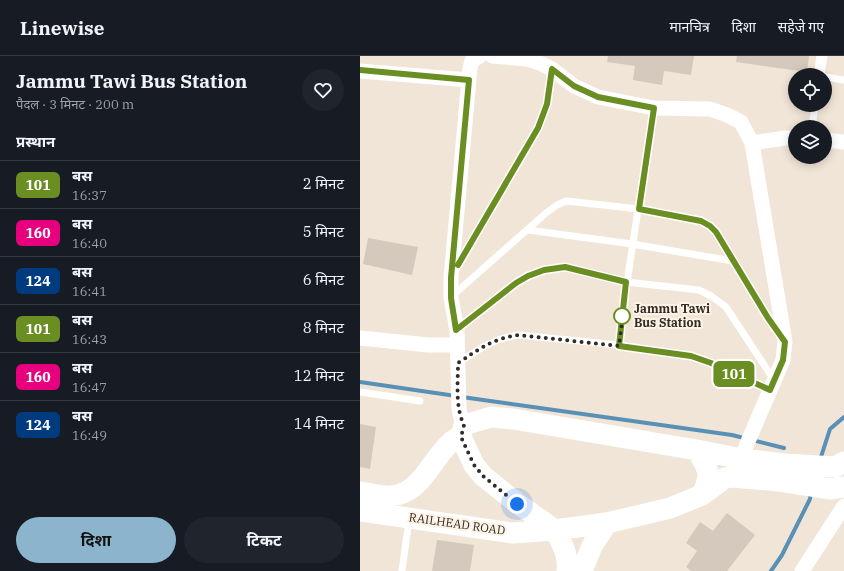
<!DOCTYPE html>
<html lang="hi">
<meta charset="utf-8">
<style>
:root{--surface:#171b24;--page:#20242c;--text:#f1f3f6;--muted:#9ea1a6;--line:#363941;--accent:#8cb4cc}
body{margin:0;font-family:"IBM Plex Serif","Noto Sans Devanagari",serif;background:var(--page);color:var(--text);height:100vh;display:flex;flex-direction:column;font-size:15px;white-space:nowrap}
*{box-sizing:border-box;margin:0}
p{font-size:13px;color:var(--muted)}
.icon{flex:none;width:22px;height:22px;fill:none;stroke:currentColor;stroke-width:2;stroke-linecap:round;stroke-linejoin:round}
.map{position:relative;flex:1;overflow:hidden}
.sheet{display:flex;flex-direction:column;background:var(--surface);width:360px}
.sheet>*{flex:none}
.badge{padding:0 8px;border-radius:6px;font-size:14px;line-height:26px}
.buttons{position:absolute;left:428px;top:12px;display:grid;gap:8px}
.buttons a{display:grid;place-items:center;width:44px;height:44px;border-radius:50%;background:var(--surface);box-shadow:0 2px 10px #0003;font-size:20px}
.you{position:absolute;width:20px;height:20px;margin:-10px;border:3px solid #fff;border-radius:50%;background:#1a73e8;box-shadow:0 0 0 6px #1a73e833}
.map>.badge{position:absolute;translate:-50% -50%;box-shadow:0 0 0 2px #fff}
h2{padding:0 16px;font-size:15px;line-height:36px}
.round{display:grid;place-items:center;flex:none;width:42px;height:42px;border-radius:21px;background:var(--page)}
.headline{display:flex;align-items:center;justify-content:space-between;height:68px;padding:0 16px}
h1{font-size:19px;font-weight:700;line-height:30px}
.cta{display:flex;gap:8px;margin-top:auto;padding:8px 16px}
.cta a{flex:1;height:46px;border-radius:24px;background:var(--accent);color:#111;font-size:16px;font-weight:700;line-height:46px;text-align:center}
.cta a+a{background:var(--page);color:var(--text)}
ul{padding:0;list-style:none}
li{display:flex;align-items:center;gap:12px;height:48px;padding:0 16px;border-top:1px solid var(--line)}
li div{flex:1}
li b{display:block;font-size:15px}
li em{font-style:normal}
li .badge{min-width:44px;font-weight:700;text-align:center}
header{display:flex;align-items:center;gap:24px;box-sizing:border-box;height:56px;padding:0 20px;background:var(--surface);border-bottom:1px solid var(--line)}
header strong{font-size:19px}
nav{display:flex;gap:22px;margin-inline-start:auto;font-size:14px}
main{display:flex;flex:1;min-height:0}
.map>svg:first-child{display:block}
</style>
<header>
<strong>Linewise</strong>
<nav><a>मानचित्र</a><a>दिशा</a><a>सहेजे गए</a></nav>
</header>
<main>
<section class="sheet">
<div class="headline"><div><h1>Jammu Tawi Bus Station</h1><p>पैदल · 3 मिनट · 200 m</p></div><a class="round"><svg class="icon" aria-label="heart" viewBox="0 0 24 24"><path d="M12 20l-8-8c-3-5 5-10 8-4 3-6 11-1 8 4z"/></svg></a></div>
<h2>प्रस्थान</h2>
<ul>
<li><span class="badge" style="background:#6b8e23;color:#fff">101</span><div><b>बस</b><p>16:37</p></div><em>2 मिनट</em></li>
<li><span class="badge" style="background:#e6007e;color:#fff">160</span><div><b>बस</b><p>16:40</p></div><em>5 मिनट</em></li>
<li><span class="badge" style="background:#003b80;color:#fff">124</span><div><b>बस</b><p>16:41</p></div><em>6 मिनट</em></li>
<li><span class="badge" style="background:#6b8e23;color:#fff">101</span><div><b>बस</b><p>16:43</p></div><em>8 मिनट</em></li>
<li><span class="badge" style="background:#e6007e;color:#fff">160</span><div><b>बस</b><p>16:47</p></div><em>12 मिनट</em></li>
<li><span class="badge" style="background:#003b80;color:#fff">124</span><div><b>बस</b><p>16:49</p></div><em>14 मिनट</em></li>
</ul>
<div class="cta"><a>दिशा</a><a>टिकट</a></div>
</section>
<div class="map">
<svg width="484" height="515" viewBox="0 0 484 515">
<rect width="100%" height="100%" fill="#f1e5d7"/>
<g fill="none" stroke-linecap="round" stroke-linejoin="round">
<path stroke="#5990b6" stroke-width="4" d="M0,326L96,340
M102,341L372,379L424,392
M460,404L470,373L484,361
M411,515L422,499L450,443L451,436"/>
</g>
<path fill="#d4c9bc" d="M248,0H334L331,19L304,15L302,29L273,24L275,10L247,6Z
M377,0H449L447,16L376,6Z
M8,182L58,191L52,219L3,208Z
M0,368L16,371L10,413L0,411Z
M367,457L395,479L367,515H331L326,511L337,495L326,487L340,466L353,475Z
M77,484L114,489L110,515H72Z"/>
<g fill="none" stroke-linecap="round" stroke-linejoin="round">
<path stroke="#fff" stroke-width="7" d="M465,21L484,24
M452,71L455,49
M168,174L272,188L373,205
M96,213L178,72L187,48L192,13
M91,241L186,157L197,149L206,145L279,153L341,165L350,170L356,176L407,262L420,279
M97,274L156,227L168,220L184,214L205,211L266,226L339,234L351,240L366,251L414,324
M259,289C268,210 282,131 294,52
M98,307C119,293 132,283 158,279L259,289L331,300L351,307L410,334
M0,336L60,345
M42,515L49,464"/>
<path stroke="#fff" stroke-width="11" d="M459,19L462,0"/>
<path stroke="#fff" stroke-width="15" d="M132,0L167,3L182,8L192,13L214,30L238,41L294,52L350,53L367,59L381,66L392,87L425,286L423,304L377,411
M0,15L109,24
M465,84L484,86
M392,87L425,82H435
M0,282L68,289H97
M104,369L101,362L99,353L97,274L91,242V222L110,12L112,5L120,0
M442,515L484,450"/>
<path stroke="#fff" stroke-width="21" d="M337,394L382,403L425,408L475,411L484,406
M0,436C10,437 21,441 31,440C61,438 71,404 90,387C93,384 97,382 101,381
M342,439C352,416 349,415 337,394L153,363L131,361L104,369L101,381L114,409L123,420L157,447L195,474L247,467L310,452L342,439L365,422L372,421L419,425L471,433L484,431
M0,455L152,477L195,474C202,488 209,499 207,515
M222,515L232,490L247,467"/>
</g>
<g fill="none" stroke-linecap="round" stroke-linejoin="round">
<defs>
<path id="line" d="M0,14L109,24L91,222V242L96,274L156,227L168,220L184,214L205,211L266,226L259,290L331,300L351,307L410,334L423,304L425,286L408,262L356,176L350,170L341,165L279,153L294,52L238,41L214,30L192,13L187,48L178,72L98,209"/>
</defs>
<use href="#line" stroke="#fff" stroke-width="9"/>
<use href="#line" stroke="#6b8e23" stroke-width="6"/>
<path stroke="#302c27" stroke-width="4" stroke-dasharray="0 7.2" d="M157,448L123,420L114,409L101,381L104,369C95,351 98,327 98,307C119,293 132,283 158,279L259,290L263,258L262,260"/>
</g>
<circle fill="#fff" stroke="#6b8e23" stroke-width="2" cx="262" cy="260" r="8"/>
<g text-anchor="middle" stroke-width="4" stroke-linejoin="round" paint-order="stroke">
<g font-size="12" font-weight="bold" fill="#302c27" stroke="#fef2e4" text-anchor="start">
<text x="274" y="257">Jammu Tawi<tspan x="274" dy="14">Bus Station</tspan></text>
</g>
<g font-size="12" fill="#302c27" stroke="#fef2e4">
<text transform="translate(97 468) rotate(8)" y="4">RAILHEAD ROAD</text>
</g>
</g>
</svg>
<div class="buttons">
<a><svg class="icon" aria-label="locate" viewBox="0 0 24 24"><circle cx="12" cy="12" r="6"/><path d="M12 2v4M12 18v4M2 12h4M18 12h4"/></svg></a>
<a><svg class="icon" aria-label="layers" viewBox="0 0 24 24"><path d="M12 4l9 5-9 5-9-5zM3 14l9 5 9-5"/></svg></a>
</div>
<div class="you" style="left:157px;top:448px"></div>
<b class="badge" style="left:374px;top:318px;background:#6b8e23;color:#fff">101</b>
</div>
</main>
